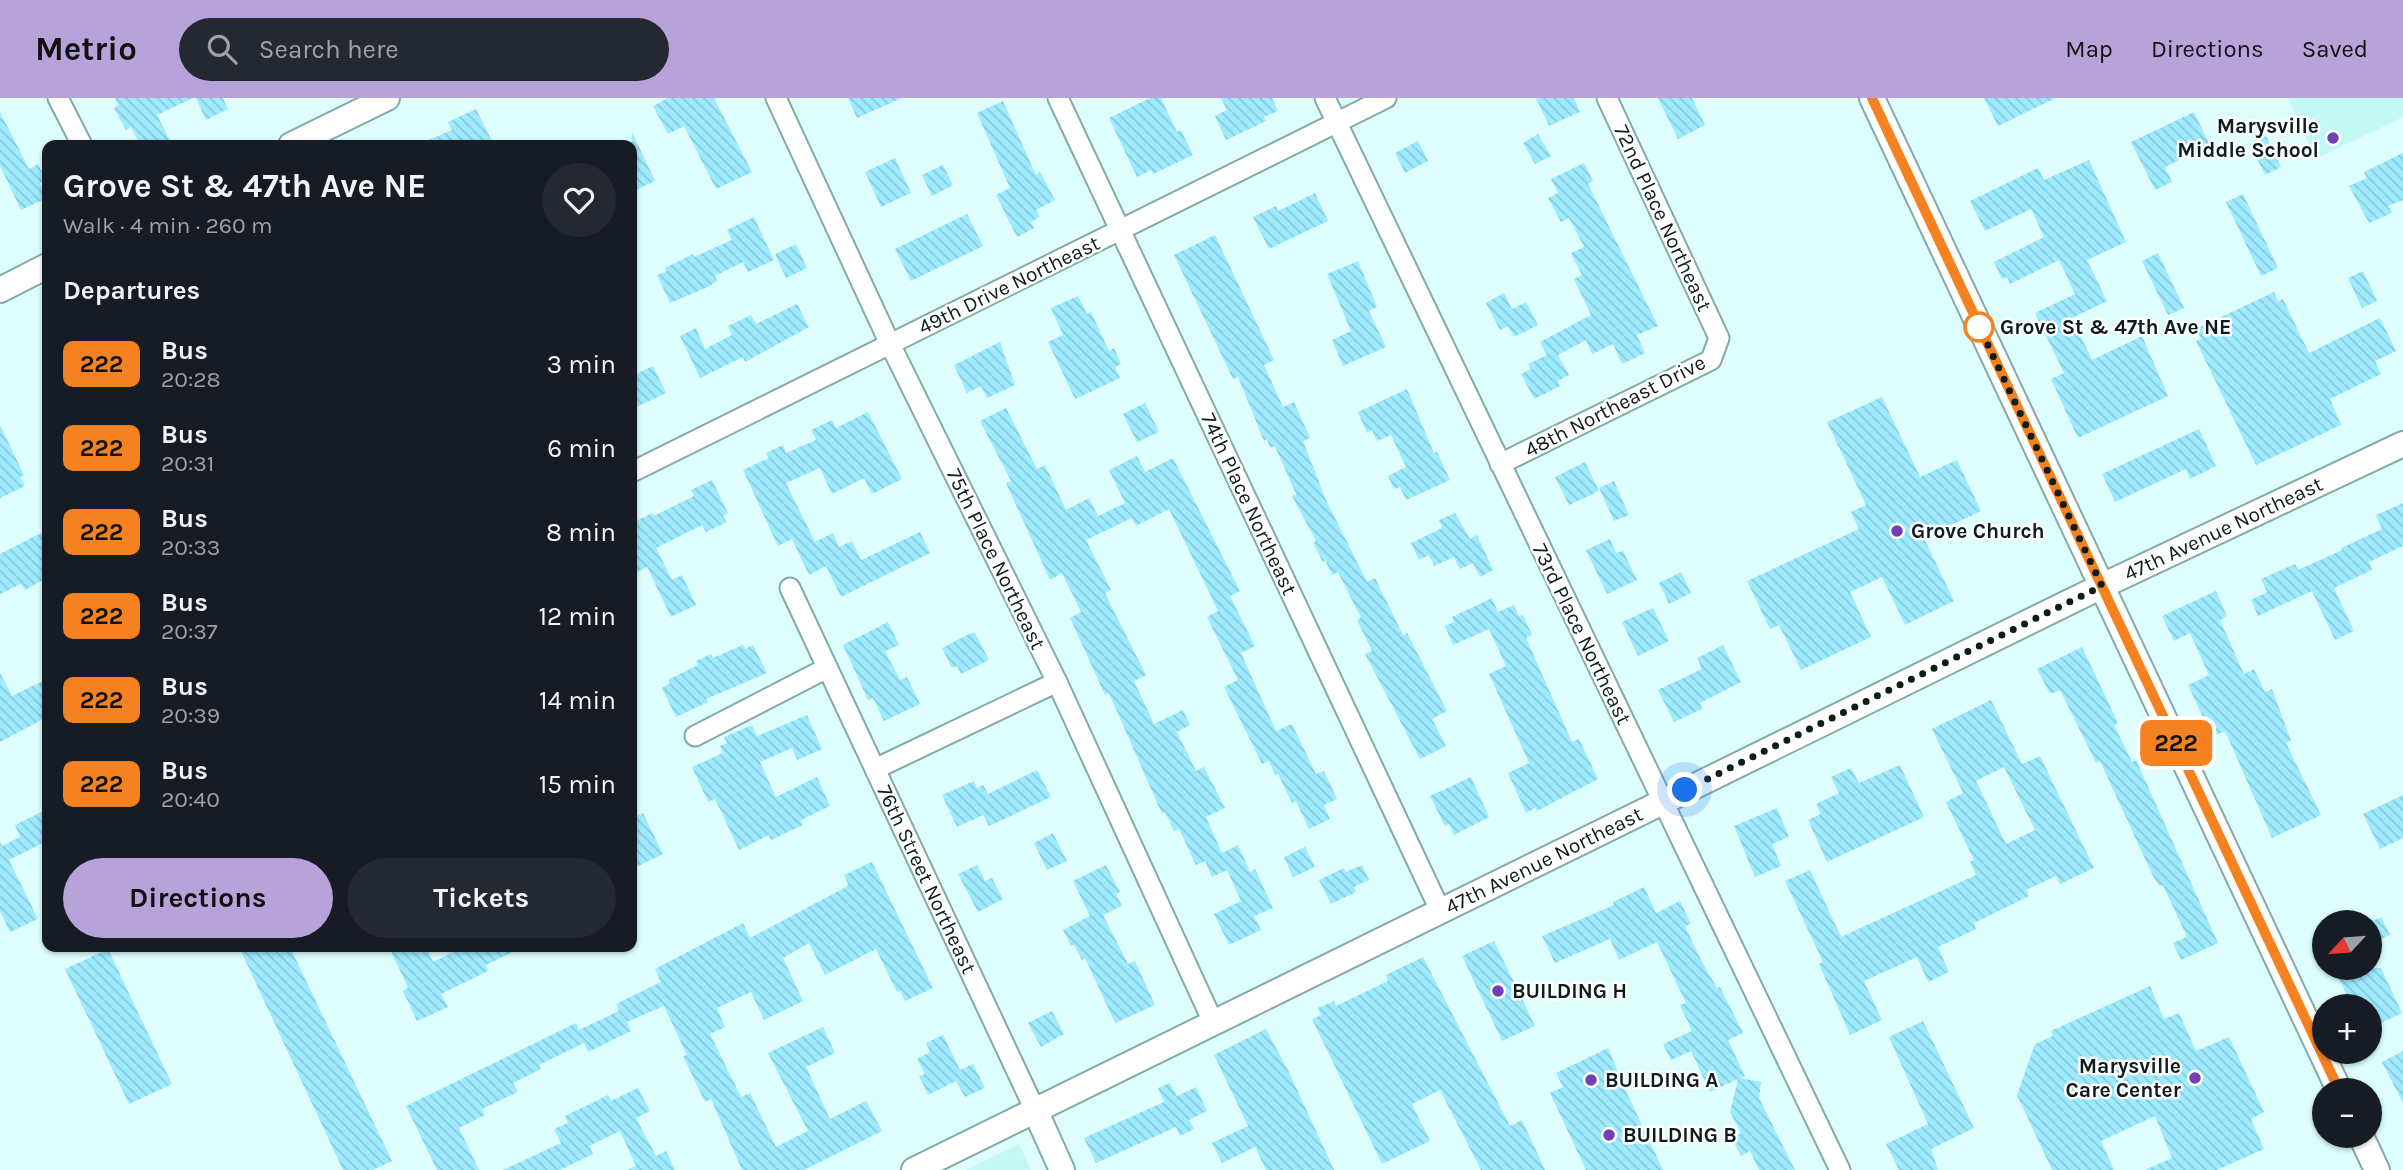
<!DOCTYPE html>
<meta charset="utf-8">
<style>
:root{--surface:#171b24;--page:#242831;--text:#f1f3f6;--muted:#9ea1a6;--accent:#b7a2da}
body{margin:0;font-family:Karla,sans-serif;background:var(--page);color:var(--text);height:100vh;display:flex;flex-direction:column;font-size:26px;white-space:nowrap}
*{box-sizing:border-box;margin:0}
p{font-size:23px;color:var(--muted)}
.icon{flex:none;width:38px;height:38px;fill:none;stroke:currentColor;stroke-width:2;stroke-linecap:round;stroke-linejoin:round}
.map{position:relative;flex:1;overflow:hidden}
.drawer{position:absolute;left:42px;top:42px;width:595px;height:812px;display:flex;flex-direction:column;background:var(--surface);border-radius:14px;box-shadow:0 2px 5px #0004}
.drawer>*{flex:none}
.badge{padding:0 14px;border-radius:10px;font-size:24px;line-height:46px}
.needle{width:46px;rotate:244deg}
.controls{position:absolute;left:2312px;top:812px;display:grid;gap:14px}
.controls a{display:grid;place-items:center;width:70px;height:70px;border-radius:50%;background:var(--surface);box-shadow:0 2px 5px #0004;font-size:35px}
.you{position:absolute;width:35px;height:35px;margin:-18px;border:5px solid #fff;border-radius:50%;background:#1a73e8;box-shadow:0 0 0 10px #1a73e833}
.map>.badge{position:absolute;translate:-50% -50%;box-shadow:0 0 0 4px #fff}
h2{padding:0 21px;font-size:26px;line-height:63px}
.round{display:grid;place-items:center;flex:none;width:74px;height:74px;border-radius:37px;background:var(--page)}
.head{display:flex;align-items:center;justify-content:space-between;height:119px;padding:0 21px}
h1{font-size:33px;font-weight:700;line-height:52px}
.primary-button{display:flex;gap:14px;margin-top:auto;padding:14px 21px}
.primary-button a{flex:1;height:80px;border-radius:42px;background:var(--accent);color:#111;font-size:28px;font-weight:700;line-height:80px;text-align:center}
.primary-button a+a{background:var(--page);color:var(--text)}
ul{padding:0;list-style:none}
li{display:flex;align-items:center;gap:21px;height:84px;padding:0 21px}
li div{flex:1}
li b{display:block;font-size:26px}
li em{font-style:normal}
li .badge{min-width:77px;font-weight:700;text-align:center}
header{display:flex;align-items:center;gap:42px;box-sizing:border-box;height:98px;padding:0 35px;background:var(--accent);color:#111}
header strong{font-size:33px}
nav{display:flex;gap:38px;margin-inline-start:auto;font-size:24px}
.search{width:490px;height:63px;background:var(--page);display:flex;align-items:center;gap:18px;box-sizing:border-box;padding:0 24px;border-radius:38px;color:var(--muted);font-size:26px}
.map>svg:first-child{display:block}
</style>
<header>
<strong>Metrio</strong>
<div class="search"><svg class="icon" aria-label="search" viewBox="0 0 24 24"><circle cx="10" cy="10" r="6"/><path d="M15 15l6 6"/></svg>Search here</div>
<nav><a>Map</a><a>Directions</a><a>Saved</a></nav>
</header>
<div class="map">
<svg width="2403" height="1072" viewBox="0 0 2403 1072">
<defs>
<pattern id="building-back-hatch" width="6" height="6" patternUnits="userSpaceOnUse" patternTransform="scale(1.75)"><rect width="6" height="6" fill="#9eebff"/><path d="M-1 5l2 2M0 0l6 6M5-1l2 2" fill="none" stroke="#87c9da"/></pattern>
</defs>
<rect width="100%" height="100%" fill="#ddfefd"/>
<path fill="#c4f8f7" d="M2288,0H2403V19L2316,61Z
M1019,1046L1031,1072H966Z"/>
<path fill="url(#building-back-hatch)" fill-rule="evenodd" d="M115,0H193L157,17L172,47H140L131,29L126,32L114,10L119,7Z
M196,0H223L228,11L206,22Z
M668,0H714L752,74L716,91L684,28L668,36L653,8Z
M848,0H902L857,20Z
M1150,0H1161L1177,34L1181,32L1193,57L1153,76L1151,72L1137,79L1109,20Z
M1221,0H1272L1278,13L1264,19L1266,23L1226,42L1215,18L1227,12Z
M1536,0H1574L1580,14L1549,28Z
M1658,0H1692L1705,27L1678,41Z
M1984,0H2056L1998,28Z
M1003,3L1036,77L1040,74L1055,102L1036,112L1040,119L1031,124L1034,130L1017,139L996,97L1010,90L977,15Z
M476,11L494,47H417L452,32L448,24Z
M0,14L29,71L38,66L46,82L40,85L47,100L21,112L0,68Z
M2194,14L2210,47L2165,69L2172,84L2155,92L2131,44Z
M632,34L655,83L632,94Z
M1538,36L1551,58L1535,66L1523,45Z
M2266,38L2281,69L2265,77L2250,46Z
M1418,43L1428,63L1405,75L1395,55Z
M2403,55V102L2388,108L2392,115L2369,125L2349,88L2367,80L2364,74Z
M895,60L911,95L881,109L865,74Z
M2089,62L2126,144L2087,162L2107,203L2072,220L2092,262L2142,238L2168,298L2078,340L2051,281L2064,275L2035,215L2075,196L2059,162L2010,186L2007,179L2002,181L1994,164L2044,139L2031,111L1985,133L1970,103L2038,70L2044,82Z
M1584,65L1593,83L1588,86L1658,228L1637,237L1645,255L1622,266L1613,246L1592,256L1586,242L1558,257L1569,277L1558,283L1560,288L1534,301L1521,276L1531,271L1528,266L1547,257L1540,244L1591,217L1574,181L1582,177L1571,155L1584,149L1569,120L1561,124L1548,100L1558,95L1551,81Z
M943,67L953,87L932,98L922,77Z
M1315,95L1328,123L1269,151L1253,119L1276,108L1278,113Z
M2243,96L2278,170L2261,178L2226,104Z
M967,116L983,148L911,183L895,151Z
M754,119L774,162L748,174L743,164L715,178L717,183L708,189L670,205L657,177L667,173L665,170L693,156L694,159L732,142L727,132Z
M1215,137L1274,262L1264,267L1283,309L1294,304L1310,340L1303,343L1326,402L1367,484L1375,480L1403,537L1407,535L1447,613L1432,621L1446,648L1420,661L1365,556L1372,553L1357,522L1361,520L1338,474L1332,477L1325,462L1323,464L1313,445L1316,443L1292,398L1296,396L1275,348L1270,350L1267,341L1264,343L1238,279L1233,281L1174,157Z
M796,146L807,170L786,180L775,156Z
M2158,155L2184,210L2168,217L2142,163Z
M1358,163L1377,209L1369,213L1386,249L1343,268L1332,242L1351,233L1327,176Z
M2363,173L2377,203L2362,210L2348,180Z
M2274,194L2278,203L2283,201L2309,255L2380,220L2396,253L2375,263L2381,276L2330,301L2341,327L2256,367L2196,243L2201,241L2196,231Z
M1504,195L1512,211L1526,204L1538,227L1514,239L1508,228L1500,232L1486,205Z
M1078,198L1087,216L1091,214L1109,253L1114,250L1121,266L1115,269L1120,280L1075,301L1048,244L1063,237L1051,210Z
M797,206L809,229L745,264L743,259L700,280L680,238L696,230L705,251L732,237L728,228L751,217L756,226Z
M1000,244L1015,287L987,300L981,288L967,295L954,267Z
M653,268L666,295L632,311V278Z
M1407,291L1434,355L1437,354L1450,382L1406,402L1400,389L1394,391L1388,378L1406,369L1391,337L1377,343L1372,332L1367,335L1358,314Z
M1882,299L1920,379L1957,362L1981,413L1924,440L1954,503L1905,527L1882,479L1850,494L1871,539L1801,572L1779,527L1770,531L1747,483L1859,431L1851,414L1866,407L1827,324Z
M1145,305L1159,334L1137,344L1123,316Z
M1006,310L1037,371L1045,367L1066,412L1089,400L1098,418L1125,405L1109,372L1137,358L1145,374L1173,360L1240,493L1230,498L1255,548L1241,555L1276,633L1292,626L1316,676L1324,673L1337,701L1324,707L1330,721L1309,731L1296,703L1292,705L1278,676L1275,677L1269,663L1262,666L1224,589L1238,582L1207,519L1218,513L1169,411L1136,428L1132,420L1086,442L1111,492L1105,495L1146,577L1134,583L1154,626L1183,612L1190,627L1177,634L1196,673L1204,669L1225,710L1206,719L1222,755L1238,747L1250,774L1255,771L1273,810L1254,818L1261,832L1229,847L1214,816L1241,803L1227,772L1212,779L1205,763L1196,767L1179,731L1174,733L1165,714L1162,716L1109,595L1105,597L1070,520L1081,514L1062,475L1050,482L1006,385L1011,383L980,323Z
M868,314L902,381L872,396L864,380L832,396L820,370L786,385L815,444L833,435L839,449L852,443L861,462L920,434L930,455L841,499L826,468L809,477L792,441L778,448L743,372L769,360L766,355L783,347L786,355L816,342L811,332L832,322L836,330Z
M0,327L24,377L20,379L25,388L0,400Z
M2199,331L2216,368L2190,381L2186,371L2115,404L2102,376Z
M1585,364L1599,393L1569,407L1555,379Z
M712,382L728,415L723,418L727,424L706,434L702,427L656,450L672,482L682,477L696,507L671,519L647,469L632,477V425L652,415L654,418L694,398L691,392Z
M1614,383L1629,417L1614,423L1599,390Z
M2403,405V448L2369,464L2372,472L2334,490L2354,533L2335,542L2312,493L2258,518L2251,502L2267,494L2261,481L2295,466L2298,472L2342,452L2341,450L2382,431L2376,417Z
M1455,415L1470,441L1477,437L1493,472L1480,479L1473,465L1460,471L1454,459L1434,468L1429,457L1419,462L1411,445L1442,430L1439,422Z
M47,432V480L25,492L21,486L0,496V456Z
M1610,441L1616,455L1623,453L1637,482L1607,496L1586,452Z
M1681,474L1691,495L1669,506L1659,485Z
M2216,493L2227,518L2220,522L2244,576L2254,571L2265,594L2272,591L2291,643L2286,645L2321,717L2272,740L2225,633L2212,639L2188,587L2209,577L2190,535L2174,543L2162,518Z
M1492,500L1498,514L1514,507L1519,518L1523,517L1532,537L1526,540L1572,644L1579,641L1598,681L1537,713L1535,710L1526,715L1508,675L1529,665L1489,576L1506,568L1489,531L1453,547L1445,528L1454,524L1452,519Z
M1653,510L1669,543L1638,558L1622,524Z
M888,524L899,547L885,553L900,582L907,579L920,606L884,623L873,600L868,602L843,547Z
M971,535H975L989,562L961,576L957,568L952,570L942,550Z
M743,547L745,551L753,547L767,575L706,601L708,604L676,619L662,590L670,585L668,582L698,567L696,563L711,556L713,560Z
M1723,547L1741,584L1700,605L1702,611L1674,624L1658,592L1702,571L1697,560Z
M2082,549L2118,625L2114,627L2132,664L2136,662L2218,845L2181,862L2173,845L2187,839L2163,787L2159,788L2152,776L2100,663L2096,665L2060,592L2050,596L2037,571Z
M0,575L12,598L47,581V619L0,644Z
M1991,602L2022,666L2040,658L2094,770L2060,786L2056,778L2026,792L2029,798L1974,825L1976,831L1938,849L1949,874L1928,884L1917,859L1864,883L1882,922L1850,937L1819,866L1823,864L1785,783L1810,772L1841,839L1976,777L1970,764L1974,762L1946,704L1963,695L1932,631ZM2004,669L2035,732L2006,746L1976,683Z
M807,617L822,651L797,662L792,650L760,664L776,699L817,679L830,708L801,722L803,727L771,742L769,737L739,752L715,701L708,704L692,669L723,655L720,648L727,645L724,639L752,627L757,638Z
M1900,667L1924,719L1827,764L1808,722L1821,716L1816,706L1839,695L1831,679L1851,670L1859,685Z
M1037,672L1051,699L989,728L983,717L957,729L942,697L974,683L977,690L983,687L988,696Z
M1471,679L1489,719L1454,737L1449,726L1445,728L1430,698Z
M2403,697V740L2380,751L2363,716Z
M1777,710L1789,739L1772,746L1781,768L1755,779L1734,728Z
M47,711V743L9,762L38,821L10,834L0,813V744L2,748L20,739L15,727Z
M643,715L663,756L632,771V720Z
M1053,735L1067,763L1047,772L1034,745Z
M1305,749L1315,769L1293,779L1284,759Z
M872,764L933,890L905,903L900,893L897,894L876,851L825,877L809,845L783,860L803,903L764,922L751,894L717,910L725,929L710,936L741,999L750,995L776,1049L808,1033L768,955L823,929L835,955L806,969L830,1021L866,1003L882,1033L804,1072H742L711,1001L705,1004L683,958L687,957L664,908L627,924L631,933L588,954L584,945L539,967L541,971L513,985L518,994L482,1011L485,1017L459,1030L479,1072H437L406,1008L576,925L579,932L619,913L616,906L661,884L655,871L743,825L750,840L846,789L848,786L844,777Z
M977,767L985,783L992,780L1003,801L978,814L958,776Z
M1106,767L1120,794L1116,796L1122,808L1103,817L1128,866L1135,863L1155,907L1115,925L1085,860L1082,862L1074,847L1071,848L1063,832L1090,818L1073,783Z
M1362,767L1369,782L1354,789L1356,794L1331,806L1319,782L1344,770L1346,774Z
M1644,789L1656,815L1680,803L1691,826L1685,828L1700,860L1717,890L1720,889L1743,935L1728,942L1745,978L1740,980L1761,984L1759,1000L1795,1072H1759L1750,1053L1741,1058L1732,1040L1741,1035L1730,1014L1738,981L1710,994L1691,953L1671,962L1663,946L1692,933L1680,907L1686,905L1657,844L1619,862L1610,841L1555,865L1542,838L1614,807L1613,804Z
M2381,819L2390,837L2370,846V824Z
M1494,843L1535,928L1502,943L1462,858Z
M239,849H290L392,1063L373,1072H343Z
M389,849H417L420,855L428,852L433,864L464,849H523L486,867L488,873L441,896L448,909L417,923L403,893L408,890Z
M108,851L172,986L129,1006L65,871Z
M1423,859L1510,1028L1522,1022L1545,1072H1481L1440,992L1412,1006L1430,1043L1382,1066L1312,921L1321,917L1318,910L1334,903L1336,908L1388,883L1386,877Z
M2334,870H2381L2402,915L2370,930V908H2358L2352,896L2347,898Z
M2150,888L2164,921L2179,915L2196,953L2229,939L2264,1014L2251,1021L2264,1051L2217,1072H2145L2172,1060L2155,1018L2101,1043L2114,1072H2052L2017,997L2035,946L2053,938L2051,933Z
M1052,913L1064,936L1041,949L1028,925Z
M1923,923L1974,1030L1931,1051L1938,1072H1899L1886,1046L1928,1026L1889,939Z
M1266,931L1289,974L1334,1072H1266L1255,1049L1222,1065L1212,1045L1248,1028L1214,957Z
M943,937L960,972L973,966L985,990L965,999L956,983L928,997L919,978L925,976L917,961L930,954L926,945Z
M1608,950L1626,993L1663,1072H1586L1550,995L1563,989L1556,975Z
M2403,953V1005L2382,964Z
M1170,985L1177,998L1196,989L1207,1013L1189,1022L1194,1031L1180,1038L1176,1029L1096,1065L1084,1040L1164,1004L1158,990Z
M638,990L650,1013L636,1020L656,1058L666,1053L675,1072H627L636,1068L620,1033L589,1048L593,1056L560,1072H503L561,1045L554,1031L568,1025L565,1018L608,997L611,1003Z"/>
<g fill="none" stroke-linecap="round" stroke-linejoin="round">
<defs>
<g id="minor">
<path d="M58,0L82,47"/>
<path d="M776,0L890,246L1057,584L1213,924"/>
<path d="M1058,0L1440,812"/>
<path d="M1325,0L1840,1072"/>
<path d="M1500,366L1711,262L1719,240L1607,0"/>
<path d="M632,374L1386,0"/>
<path id="s1" d="M790,490L1035,1012"/>
<path d="M695,638L827,570"/>
<path d="M875,671L1057,584"/>
</g>
<g id="tertiary">
<path d="M1872,0L2339,992"/>
<path d="M291,47L387,0"/>
<path d="M0,192L47,168"/>
<path d="M1035,1012L1062,1072"/>
<path d="M2361,1038L2377,1072"/>
<path id="s2" d="M914,1072L2102,488L2403,346"/>
</g>
</defs>
<use href="#minor" stroke="#83aaa9" stroke-width="23"/>
<use href="#tertiary" stroke="#83aaa9" stroke-width="28"/>
<use href="#minor" stroke="#fff" stroke-width="19"/>
<use href="#tertiary" stroke="#fff" stroke-width="24"/>
</g>
<g fill="none" stroke-linecap="round" stroke-linejoin="round">
<defs>
<path id="line" d="M1872,0L2339,992"/>
</defs>
<use href="#line" stroke="#fff" stroke-width="16"/>
<use href="#line" stroke="#f58220" stroke-width="10"/>
<path stroke="#0d1c1c" stroke-width="7" stroke-dasharray="0 12.6" d="M1685,692L2102,488L1976,222L1979,229"/>
</g>
<g fill="#713fb7" stroke="#fff" stroke-width="2.5">
<circle cx="2333" cy="40" r="7"/>
<circle cx="1897" cy="433" r="7"/>
<circle cx="1498" cy="893" r="7"/>
<circle cx="2195" cy="980" r="7"/>
<circle cx="1591" cy="982" r="7"/>
<circle cx="1609" cy="1037" r="7"/>
</g>
<circle fill="#fff" stroke="#f58220" stroke-width="3.5" cx="1979" cy="229" r="14"/>
<g text-anchor="middle" stroke-width="5" stroke-linejoin="round" paint-order="stroke">
<g font-size="21" font-weight="bold" fill="#0d1c1c" stroke="#fff" text-anchor="start">
<text x="2319" y="35" text-anchor="end">Marysville<tspan x="2319" dy="24">Middle School</tspan></text>
<text x="1911" y="440">Grove Church</text>
<text x="1512" y="900">BUILDING H</text>
<text x="2181" y="975" text-anchor="end">Marysville<tspan x="2181" dy="24">Care Center</tspan></text>
<text x="1605" y="989">BUILDING A</text>
<text x="1623" y="1044">BUILDING B</text>
</g>
<g font-size="21" fill="#0d1c1c" stroke="#fff">
<text transform="translate(1663 120) rotate(65)" y="7">72nd Place Northeast</text>
<text transform="translate(1009 187) rotate(-26)" y="7">49th Drive Northeast</text>
<text transform="translate(1615 308) rotate(-27)" y="7">48th Northeast Drive</text>
<text transform="translate(1249 406) rotate(65)" y="7">74th Place Northeast</text>
<text dy="7" stroke="none"><textPath href="#s2" startOffset="1458">47th Avenue Northeast</textPath></text>
<text transform="translate(996 461) rotate(64)" y="7">75th Place Northeast</text>
<text transform="translate(1582 536) rotate(64)" y="7">73rd Place Northeast</text>
<text dy="7" stroke="none"><textPath href="#s2" startOffset="702">47th Avenue Northeast</textPath></text>
<text dy="7" stroke="none"><textPath href="#s1" startOffset="322">76th Street Northeast</textPath></text>
</g>
<g font-size="21" font-weight="bold" fill="#0d1c1c" stroke="#fff" text-anchor="start">
<text x="2000" y="236">Grove St &amp; 47th Ave NE</text>
</g>
</g>
</svg>
<div class="controls">
<a><svg class="needle" viewBox="-14 -14 28 28"><path d="M0-13l5 13h-10z" fill="#e53935"/><path d="M0 13l5-13h-10z" fill="#9ea1a6"/></svg></a>
<a>+</a>
<a>−</a>
</div>
<div class="you" style="left:1685px;top:692px"></div>
<b class="badge" style="left:2176px;top:645px;background:#f58220;color:#111">222</b>
<section class="drawer">
<div class="head"><div><h1>Grove St &amp; 47th Ave NE</h1><p>Walk · 4 min · 260 m</p></div><a class="round"><svg class="icon" aria-label="heart" viewBox="0 0 24 24"><path d="M12 20l-8-8c-3-5 5-10 8-4 3-6 11-1 8 4z"/></svg></a></div>
<h2>Departures</h2>
<ul>
<li><span class="badge" style="background:#f58220;color:#111">222</span><div><b>Bus</b><p>20:28</p></div><em>3 min</em></li>
<li><span class="badge" style="background:#f58220;color:#111">222</span><div><b>Bus</b><p>20:31</p></div><em>6 min</em></li>
<li><span class="badge" style="background:#f58220;color:#111">222</span><div><b>Bus</b><p>20:33</p></div><em>8 min</em></li>
<li><span class="badge" style="background:#f58220;color:#111">222</span><div><b>Bus</b><p>20:37</p></div><em>12 min</em></li>
<li><span class="badge" style="background:#f58220;color:#111">222</span><div><b>Bus</b><p>20:39</p></div><em>14 min</em></li>
<li><span class="badge" style="background:#f58220;color:#111">222</span><div><b>Bus</b><p>20:40</p></div><em>15 min</em></li>
</ul>
<div class="primary-button"><a>Directions</a><a>Tickets</a></div>
</section>
</div>
